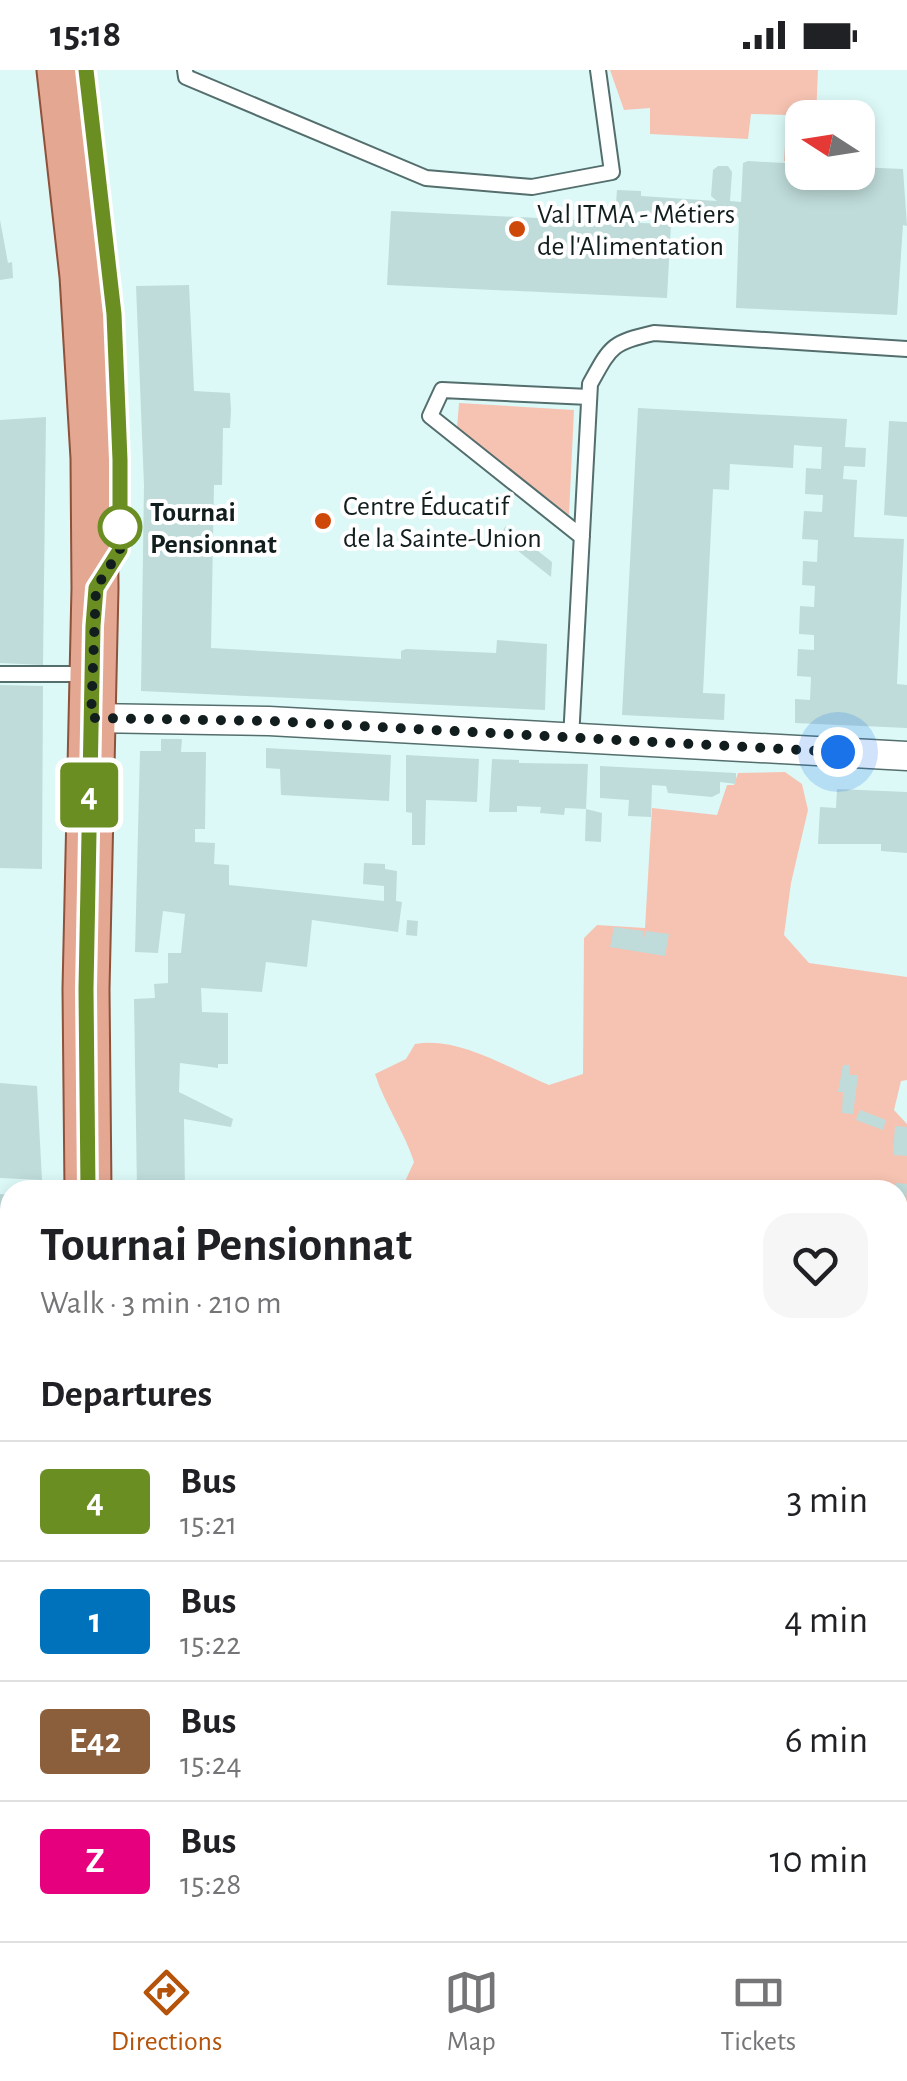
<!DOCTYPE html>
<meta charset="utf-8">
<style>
:root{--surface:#fff;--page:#f6f6f6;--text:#202124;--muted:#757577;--line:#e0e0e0;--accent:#b45309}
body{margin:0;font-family:"Alegreya Sans",sans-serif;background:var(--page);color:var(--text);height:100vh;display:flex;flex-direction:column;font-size:38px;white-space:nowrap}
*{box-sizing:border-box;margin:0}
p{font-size:32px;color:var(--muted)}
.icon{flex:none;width:55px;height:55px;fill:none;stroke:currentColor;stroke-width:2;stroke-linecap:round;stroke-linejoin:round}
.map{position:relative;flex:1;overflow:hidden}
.details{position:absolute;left:0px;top:1110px;width:908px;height:762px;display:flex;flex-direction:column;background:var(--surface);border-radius:30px 30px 0 0;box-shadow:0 5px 15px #0003}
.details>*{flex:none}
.badge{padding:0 20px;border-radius:8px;font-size:35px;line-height:65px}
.needle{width:65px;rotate:282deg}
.buttons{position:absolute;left:785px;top:30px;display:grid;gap:20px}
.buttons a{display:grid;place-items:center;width:90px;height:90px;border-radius:20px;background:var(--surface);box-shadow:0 5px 15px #0003;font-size:50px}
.you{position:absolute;width:50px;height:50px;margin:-25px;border:8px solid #fff;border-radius:50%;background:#1a73e8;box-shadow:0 0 0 15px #1a73e833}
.map>.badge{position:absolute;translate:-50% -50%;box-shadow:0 0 0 5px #fff}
h2{padding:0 40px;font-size:38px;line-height:90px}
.round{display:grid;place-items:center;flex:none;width:105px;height:105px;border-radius:30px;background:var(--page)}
.headline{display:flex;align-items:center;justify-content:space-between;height:170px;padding:0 40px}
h1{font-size:48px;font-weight:600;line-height:75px}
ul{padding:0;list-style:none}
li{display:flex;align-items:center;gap:30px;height:120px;padding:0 40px;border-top:2px solid var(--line)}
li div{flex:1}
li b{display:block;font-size:38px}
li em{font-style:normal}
li .badge{min-width:110px;font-weight:700;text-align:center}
.status{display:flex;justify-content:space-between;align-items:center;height:70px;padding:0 50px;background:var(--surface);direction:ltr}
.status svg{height:28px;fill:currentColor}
.menu{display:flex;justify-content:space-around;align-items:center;height:140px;border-top:2px solid var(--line);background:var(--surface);font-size:28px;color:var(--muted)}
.menu a{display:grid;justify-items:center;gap:5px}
.menu .selected{color:var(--accent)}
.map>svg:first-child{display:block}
</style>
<div class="status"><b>15:18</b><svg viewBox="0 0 49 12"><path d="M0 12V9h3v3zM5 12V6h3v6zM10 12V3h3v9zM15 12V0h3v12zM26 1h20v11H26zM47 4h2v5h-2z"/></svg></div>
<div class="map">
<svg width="907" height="1871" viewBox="0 0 907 1871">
<rect width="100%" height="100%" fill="#dcf9f8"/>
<path fill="#f6c3b2" d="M610,0H818L816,47L802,48V92L784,91L787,45L751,44L748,69L650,64V38L624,40Z
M459,333L574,340L569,445L457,358Z
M785,702L802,714L808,740L791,813L784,865L809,893L907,907V1010L901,1011L894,1040L907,1054V1191L898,1223V1120H401L414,1092C404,1061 385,1035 375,1004L406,989L415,974C459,966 508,998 549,1015L583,1004L584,868L597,855L645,858L652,738L717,745L727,715H734L738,703Z"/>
<path fill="#bfdcda" d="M748,91L802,94V102H858V97L903,99L907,156L903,155L897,245L736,238L739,148L640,143V153L671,154L667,228L387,215L391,141L620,152L619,146H615L617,120L641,121V126L717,131L711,126L713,100L718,96H728L732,102L730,131L741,132L743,93Z
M0,150L8,193L12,192L13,208L0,210Z
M189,215L194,321L230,323L231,340L230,358H223L222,415H214L211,578L401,589V581L406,579L496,583L497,570L547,574L545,640L141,621L144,415L136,216Z
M638,338L847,349L845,377L866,378L865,397L844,396L843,409L857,410L854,467L904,469L897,614L907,615V658L795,653V629L810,630L811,607L797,606L798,579L814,580V565L799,564L800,536L814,537L815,516L802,515L803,491L817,492L818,470L802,469L804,441L822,442L823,425L805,424L806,398L821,399L822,377L804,376L794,375L793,398L730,394L729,420L713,419L703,623L725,624L724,650L622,645Z
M46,347L43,595L0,593V350Z
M889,351L907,352V447L884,445Z
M506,456L552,492L551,507L499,466Z
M0,615L43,616L42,799L0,798Z
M161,669H182L181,682H206L205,759H195V772L215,773L214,794L229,795V815L384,831V816L363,814L364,793L385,794V799L397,801L396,831L402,832L398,862L312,850L307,897L266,892L262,922L201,918L202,942L228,943V994H218V998L180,993L179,1022L233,1049L231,1057L184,1049L185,1120H137L134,929L155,928L154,914L168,913V883H181L185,844L163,841L158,883L135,882L140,681H161Z
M266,678L391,685L389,731L281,725L280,699L266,698Z
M406,685L479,689L477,732L426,730L425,775H412V743L406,742Z
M492,689L519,690V693L588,694L586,739L565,738L564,745L540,743L541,737L517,736V742H489Z
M600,696L736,703V714L720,712V723L712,727L668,723L666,716L652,715L651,747L628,746L629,730L600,728Z
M837,719L907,722V783L881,781V774H818L820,737L836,738Z
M586,739L602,743L601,772L585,771Z
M407,850L418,851L417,866L406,865Z
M614,857L644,861L643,872L646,861L669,864L665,886L610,877Z
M843,995H850L849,1005H858L853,1044L842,1043L843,1022H838Z
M0,1013L37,1016L42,1110L0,1108Z
M860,1040L886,1050L883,1060L856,1050Z
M895,1056L907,1057V1086L893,1085Z
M896,1113L907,1114L905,1170L898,1169Z
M0,1124L10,1125V1504L0,1507Z
M898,1493L900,1498L907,1494V1576L898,1557Z
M10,1598V1661L8,1662L0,1599Z
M907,1628V1724L901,1727L898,1720V1633Z
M189,1862H281V1864L266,1867L267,1871H190Z
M312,1862H394L379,1871H315Z
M487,1862H623L613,1868L615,1871H472Z"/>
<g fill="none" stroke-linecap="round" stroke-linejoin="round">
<defs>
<path id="lane" d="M86,0L115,244L120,480L109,497
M185,0L186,7L426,108L532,117L612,102L598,0
M582,467L430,346L442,320L589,327
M0,604H86
M571,669L590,314C611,276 611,273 654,263L907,279"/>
<path id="street" d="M91,648L269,651L907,686
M0,1553L10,1552
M898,1605L907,1599
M0,1825L10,1826
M424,1871L439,1862"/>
<path id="primary" d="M60,0L83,206L94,388L95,518L86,919L88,1120
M140,1862L141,1871"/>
</defs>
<use href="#lane" stroke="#546e6d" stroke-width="18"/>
<use href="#street" stroke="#546e6d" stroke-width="31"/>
<use href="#primary" stroke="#8e513a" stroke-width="49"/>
<use href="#lane" stroke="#fff" stroke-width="14"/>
<use href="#street" stroke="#fff" stroke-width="28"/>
<use href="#primary" stroke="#e3a792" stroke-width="45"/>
</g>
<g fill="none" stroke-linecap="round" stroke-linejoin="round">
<defs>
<path id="line" d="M86,0L114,244L120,390V480L96,518L93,556L86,919L88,1120"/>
</defs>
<use href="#line" stroke="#fff" stroke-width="22"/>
<use href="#line" stroke="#6b8e23" stroke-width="15"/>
<path stroke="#121d1d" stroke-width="10" stroke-dasharray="0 18" d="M120,457V450V480L96,518L91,648L269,651L838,682"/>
</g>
<g fill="#ce4809" stroke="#fff" stroke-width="4">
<circle cx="517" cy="159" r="10"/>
<circle cx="323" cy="451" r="10"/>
</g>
<circle fill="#fff" stroke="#6b8e23" stroke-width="5" cx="120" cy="457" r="20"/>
<g text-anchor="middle" stroke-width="8" stroke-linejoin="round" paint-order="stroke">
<g font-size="28" fill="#121d1d" stroke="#fff" text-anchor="start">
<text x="537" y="153">Val ITMA - Métiers<tspan x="537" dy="32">de l'Alimentation</tspan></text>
<text x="343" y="445">Centre Éducatif<tspan x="343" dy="32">de la Sainte-Union</tspan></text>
</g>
<g font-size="28" font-weight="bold" fill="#121d1d" stroke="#fff" text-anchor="start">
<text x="150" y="451">Tournai<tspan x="150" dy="32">Pensionnat</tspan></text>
</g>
</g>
</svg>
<div class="buttons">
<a><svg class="needle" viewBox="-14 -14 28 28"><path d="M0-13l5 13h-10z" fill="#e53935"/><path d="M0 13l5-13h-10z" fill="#757577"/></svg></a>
</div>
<div class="you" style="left:838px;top:682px"></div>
<b class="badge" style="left:89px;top:725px;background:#6b8e23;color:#fff">4</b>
<section class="details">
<div class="headline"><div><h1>Tournai Pensionnat</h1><p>Walk · 3 min · 210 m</p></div><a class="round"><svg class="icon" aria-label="heart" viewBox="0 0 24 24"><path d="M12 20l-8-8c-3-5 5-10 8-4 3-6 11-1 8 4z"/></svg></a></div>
<h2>Departures</h2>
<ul>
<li><span class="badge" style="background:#6b8e23;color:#fff">4</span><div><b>Bus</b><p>15:21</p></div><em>3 min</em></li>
<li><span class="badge" style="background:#0072bc;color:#fff">1</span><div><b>Bus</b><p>15:22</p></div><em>4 min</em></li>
<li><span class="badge" style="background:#8b5e3c;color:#fff">E42</span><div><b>Bus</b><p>15:24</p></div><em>6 min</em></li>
<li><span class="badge" style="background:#e6007e;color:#fff">Z</span><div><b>Bus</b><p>15:28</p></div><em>10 min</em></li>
</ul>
</section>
</div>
<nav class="menu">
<a class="selected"><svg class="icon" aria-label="directions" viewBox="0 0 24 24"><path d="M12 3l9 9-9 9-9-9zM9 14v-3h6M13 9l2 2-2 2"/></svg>Directions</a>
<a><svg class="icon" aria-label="map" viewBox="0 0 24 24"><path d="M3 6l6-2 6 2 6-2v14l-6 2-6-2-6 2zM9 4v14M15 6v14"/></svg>Map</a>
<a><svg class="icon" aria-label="tickets" viewBox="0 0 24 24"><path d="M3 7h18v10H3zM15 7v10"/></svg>Tickets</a>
</nav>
